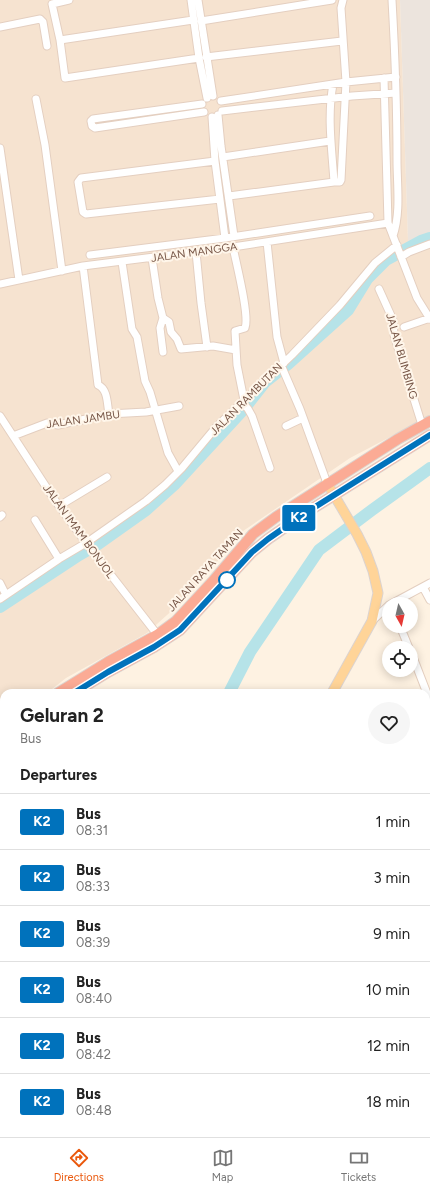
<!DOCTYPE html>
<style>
:root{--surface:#fff;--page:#f6f6f6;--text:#222;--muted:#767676;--line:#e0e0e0;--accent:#ea580c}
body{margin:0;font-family:Figtree,sans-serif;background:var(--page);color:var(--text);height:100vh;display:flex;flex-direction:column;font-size:15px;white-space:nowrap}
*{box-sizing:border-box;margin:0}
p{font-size:13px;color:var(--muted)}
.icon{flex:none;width:22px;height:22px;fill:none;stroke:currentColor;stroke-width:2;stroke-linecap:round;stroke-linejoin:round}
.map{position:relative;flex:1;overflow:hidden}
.sheet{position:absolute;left:0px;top:689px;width:430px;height:448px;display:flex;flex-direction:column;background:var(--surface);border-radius:12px 12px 0 0;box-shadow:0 2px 10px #0003}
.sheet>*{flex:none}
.badge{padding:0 8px;border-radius:3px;font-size:14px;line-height:26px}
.needle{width:26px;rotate:172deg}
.tools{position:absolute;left:382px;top:597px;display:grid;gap:8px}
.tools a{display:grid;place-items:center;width:36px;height:36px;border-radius:50%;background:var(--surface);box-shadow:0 2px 10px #0003;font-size:20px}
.map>.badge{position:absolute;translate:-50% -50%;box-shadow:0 0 0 2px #fff}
h2{padding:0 20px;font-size:15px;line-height:36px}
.round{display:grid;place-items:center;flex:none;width:42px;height:42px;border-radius:21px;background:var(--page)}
.head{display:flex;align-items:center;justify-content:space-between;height:68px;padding:0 20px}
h1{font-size:19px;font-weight:700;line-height:30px}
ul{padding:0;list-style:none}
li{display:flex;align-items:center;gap:12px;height:56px;padding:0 20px;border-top:1px solid var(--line)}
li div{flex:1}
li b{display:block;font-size:15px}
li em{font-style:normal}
li .badge{min-width:44px;font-weight:700;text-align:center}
.tabs{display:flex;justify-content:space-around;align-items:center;height:56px;border-top:1px solid var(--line);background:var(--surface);font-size:11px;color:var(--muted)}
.tabs a{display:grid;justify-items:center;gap:2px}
.tabs .on{color:var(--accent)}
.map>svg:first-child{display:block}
</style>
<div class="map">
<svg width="430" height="1137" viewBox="0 0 430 1137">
<rect width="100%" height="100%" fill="#fef2e2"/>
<path fill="#f6e3d0" d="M0,0H400L408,240L430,233V416L350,458L243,531L187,597L147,633L66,678L47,693H4V729L0,733Z"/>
<path fill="#ece4dd" d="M400,0H430V233L408,241Z"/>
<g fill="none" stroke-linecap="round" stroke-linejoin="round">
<path stroke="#b6e3e8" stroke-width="12" d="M0,607L79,555L98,544L146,510L175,484L243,410L265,382L288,364L348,310L367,279L386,260L421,241L430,238
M229,693L250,652L319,550L372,510L430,468
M0,943H4"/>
<defs>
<path id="minor" d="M69,0L52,4L60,40L65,78L199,58
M191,0L199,58L207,98
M198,0L213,96
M392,0C395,53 397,106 397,160C397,185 401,212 393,236
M201,21L332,0
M0,27L40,19L43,22L47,46
M60,40L193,20
M206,57L342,41
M384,78L388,223L417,298L430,319
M333,84C327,117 332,150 334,182H340L341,180L346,82L341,8L343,0
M36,99L45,145L62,271
M221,101L346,82L396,77
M202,104L93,119L91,121L92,126L95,128L204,112
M222,111L352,96L396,93
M218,115L221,146L234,236
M212,117L215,161L225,238
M0,148L19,280
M223,157L330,141
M215,161L81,178L78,182L83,212L86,214L220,199
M229,196L334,182
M267,242L277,337L284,363
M233,247C236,263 250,316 245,328L235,331L237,365L244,400
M196,252L201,303L207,347
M90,255L225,238L370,216
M401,257L409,252L430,244
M152,258L158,298L163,318L169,322L171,332L177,339L181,349L213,346L236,350
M122,262L132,329L137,337L145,381L150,392L168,453L178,471
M83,266L98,385C108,389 107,404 109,414
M0,284L83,266L233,247L388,223
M379,289L393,320L394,335L422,425
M163,318L160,328L163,352
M404,327L430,318
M281,365L300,409L327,483
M242,402L248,409L252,416L270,468
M0,416L54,499L86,543L160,638
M286,426L303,418
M13,436L47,423L58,425L109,414L146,412L179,406
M59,506L107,477
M0,517L2,515
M35,520L59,559
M0,583L6,595
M423,587L430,600
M0,599L59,559L86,543L146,501L165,485L182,468L217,426L292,355L340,305L375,263L397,245
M391,604L430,583
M372,621L389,605
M400,626L409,648
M411,652L430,701
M426,953H430
M0,959L4,958
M0,989L4,987
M0,1009H4
M0,1058L4,1059
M1,1127L2,1137
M31,1133V1137
M295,1133L298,1137
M109,1137L110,1133
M135,1137L136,1133"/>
<path id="major" d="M327,483L357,534L366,552L373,571L378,593L372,621L332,693
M384,1133L385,1137"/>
<path id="highway" d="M58,693L108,662L157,635L176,621L214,580L253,534L276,517L398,439L430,421
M74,693L108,672L154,647L180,630L252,552L268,539L307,512L430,435
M0,741L4,738
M0,752L4,749"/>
</defs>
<use href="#minor" stroke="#e4cfc0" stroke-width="9"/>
<use href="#major" stroke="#dcd3cf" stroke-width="11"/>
<use href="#highway" stroke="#dcd3cf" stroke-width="12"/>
<use href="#minor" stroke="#fff" stroke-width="7"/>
<use href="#major" stroke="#ffd498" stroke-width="9"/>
<use href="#highway" stroke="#fbab95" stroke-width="10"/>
</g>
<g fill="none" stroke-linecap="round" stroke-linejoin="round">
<defs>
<path id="line" d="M74,693L108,672L154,647L180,630L252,552L268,539L307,512L430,435"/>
</defs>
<use href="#line" stroke="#fff" stroke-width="9"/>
<use href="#line" stroke="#0072bc" stroke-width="6"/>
</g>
<circle fill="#fff" stroke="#0072bc" stroke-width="2" cx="227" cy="580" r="8"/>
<g text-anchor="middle" stroke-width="4" stroke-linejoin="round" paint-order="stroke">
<g font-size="11" fill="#775647" stroke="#fff6ea">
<text transform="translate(194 252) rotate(-8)" y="4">JALAN MANGGA</text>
<text transform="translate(402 356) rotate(74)" y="4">JALAN BLIMBING</text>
<text transform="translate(246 399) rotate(-45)" y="4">JALAN RAMBUTAN</text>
<text transform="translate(83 419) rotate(-8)" y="4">JALAN JAMBU</text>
<text transform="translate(79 531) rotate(54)" y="4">JALAN IMAM BONJOL</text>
<text transform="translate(205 570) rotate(-48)" y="4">JALAN RAYA TAMAN</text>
</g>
</g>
</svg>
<div class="tools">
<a><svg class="needle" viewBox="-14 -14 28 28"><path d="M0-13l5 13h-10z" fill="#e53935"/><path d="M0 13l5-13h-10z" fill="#767676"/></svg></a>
<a><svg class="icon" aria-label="locate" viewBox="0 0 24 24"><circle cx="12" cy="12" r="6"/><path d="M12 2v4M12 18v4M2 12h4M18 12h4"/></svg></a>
</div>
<b class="badge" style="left:299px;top:518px;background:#0072bc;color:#fff">K2</b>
<section class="sheet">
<div class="head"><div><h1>Geluran 2</h1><p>Bus</p></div><a class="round"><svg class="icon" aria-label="heart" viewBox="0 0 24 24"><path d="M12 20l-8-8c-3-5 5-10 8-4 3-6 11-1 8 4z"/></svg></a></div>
<h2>Departures</h2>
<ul>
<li><span class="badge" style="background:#0072bc;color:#fff">K2</span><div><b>Bus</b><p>08:31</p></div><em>1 min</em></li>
<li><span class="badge" style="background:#0072bc;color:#fff">K2</span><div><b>Bus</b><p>08:33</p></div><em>3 min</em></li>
<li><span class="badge" style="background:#0072bc;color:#fff">K2</span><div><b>Bus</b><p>08:39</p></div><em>9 min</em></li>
<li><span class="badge" style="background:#0072bc;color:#fff">K2</span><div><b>Bus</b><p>08:40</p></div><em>10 min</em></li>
<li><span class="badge" style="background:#0072bc;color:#fff">K2</span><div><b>Bus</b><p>08:42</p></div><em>12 min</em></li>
<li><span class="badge" style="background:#0072bc;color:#fff">K2</span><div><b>Bus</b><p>08:48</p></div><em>18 min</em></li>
</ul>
</section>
</div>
<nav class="tabs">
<a class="on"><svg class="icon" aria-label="directions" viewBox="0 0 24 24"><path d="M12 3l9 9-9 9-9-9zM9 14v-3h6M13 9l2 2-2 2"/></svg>Directions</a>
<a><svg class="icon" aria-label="map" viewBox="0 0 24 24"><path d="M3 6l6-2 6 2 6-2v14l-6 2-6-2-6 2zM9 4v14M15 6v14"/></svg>Map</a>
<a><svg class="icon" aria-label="tickets" viewBox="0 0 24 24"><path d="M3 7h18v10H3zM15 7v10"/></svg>Tickets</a>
</nav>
